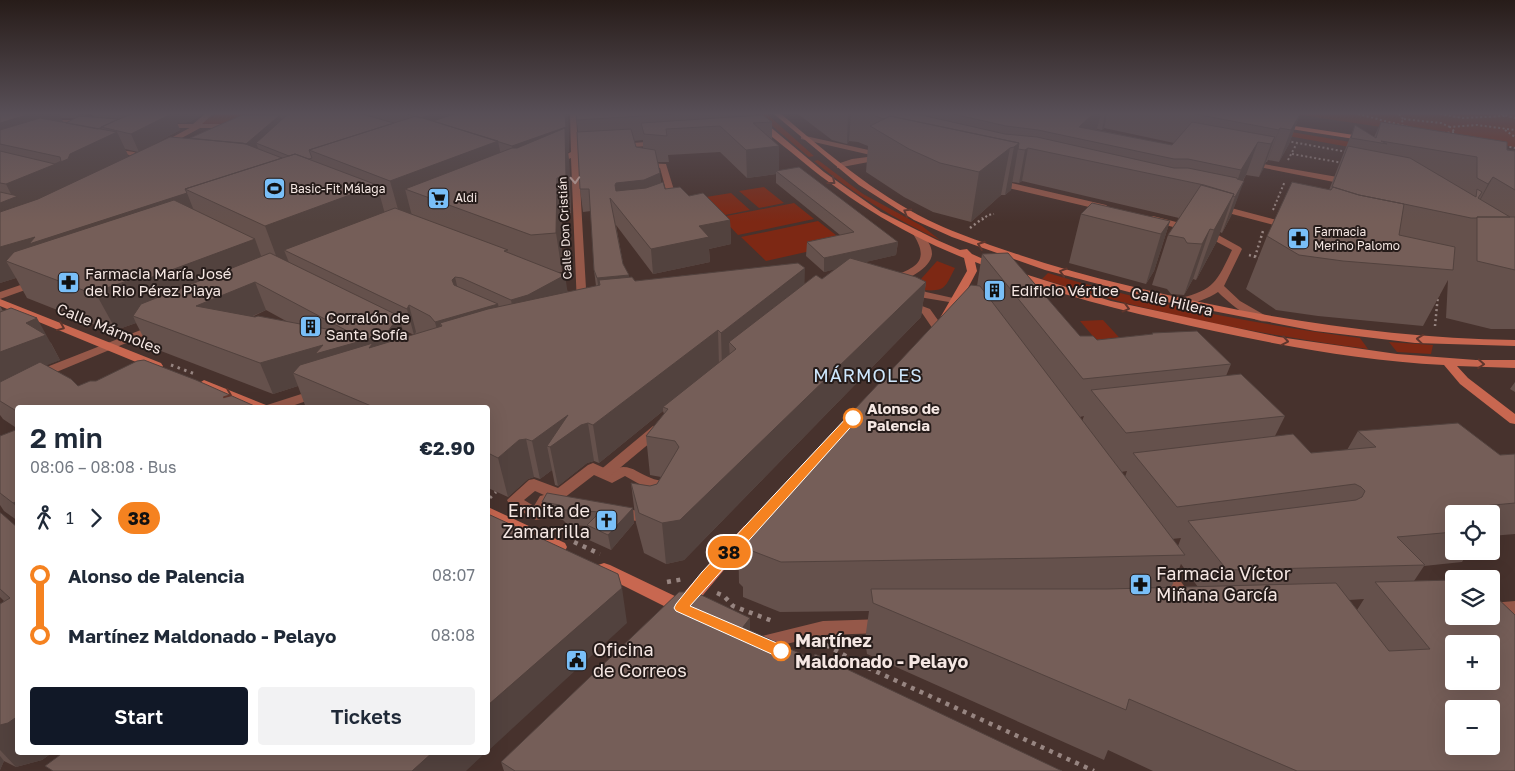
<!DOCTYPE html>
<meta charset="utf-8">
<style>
:root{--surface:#fff;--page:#f2f2f3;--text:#1f2937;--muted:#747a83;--accent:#111827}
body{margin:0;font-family:"Golos Text",sans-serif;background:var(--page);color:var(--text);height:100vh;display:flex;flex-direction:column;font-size:19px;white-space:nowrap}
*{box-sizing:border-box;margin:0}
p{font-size:16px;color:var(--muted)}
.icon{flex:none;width:28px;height:28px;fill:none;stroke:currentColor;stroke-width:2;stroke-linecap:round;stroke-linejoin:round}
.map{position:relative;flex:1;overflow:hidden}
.drawer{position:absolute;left:15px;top:405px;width:475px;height:350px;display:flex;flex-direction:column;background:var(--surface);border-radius:5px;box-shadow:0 5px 20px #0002}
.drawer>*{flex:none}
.badge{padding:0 10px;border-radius:16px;font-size:18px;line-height:32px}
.buttons{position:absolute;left:1445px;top:505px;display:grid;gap:10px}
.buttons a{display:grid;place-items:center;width:55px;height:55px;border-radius:5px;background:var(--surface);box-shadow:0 5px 20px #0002;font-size:25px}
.map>.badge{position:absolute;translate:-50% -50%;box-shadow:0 0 0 2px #fff}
.legs{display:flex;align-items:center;gap:8px;height:55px;padding:0 15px;font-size:16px}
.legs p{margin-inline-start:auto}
.overview{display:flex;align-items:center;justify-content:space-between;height:85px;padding:0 15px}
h1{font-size:28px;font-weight:600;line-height:38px}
.button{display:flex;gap:10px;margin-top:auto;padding:10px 15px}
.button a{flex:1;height:58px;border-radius:5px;background:var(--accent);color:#fff;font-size:20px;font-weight:600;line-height:58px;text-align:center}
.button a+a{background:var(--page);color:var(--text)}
ul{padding:0 15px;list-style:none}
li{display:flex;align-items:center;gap:18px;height:60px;font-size:19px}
li i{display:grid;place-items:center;width:8px;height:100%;margin:0 6px;background:currentColor}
li i::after{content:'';width:12px;height:12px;margin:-6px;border:4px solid;border-radius:50%;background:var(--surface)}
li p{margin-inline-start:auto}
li:first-child i{background:linear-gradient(#0000 50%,currentColor 0)}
li:last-child i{background:linear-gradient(currentColor 50%,#0000 0)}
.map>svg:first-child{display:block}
</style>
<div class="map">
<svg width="1515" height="771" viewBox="0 0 1515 771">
<rect width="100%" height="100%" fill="#47322d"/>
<path fill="#7d2814" d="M216,114H303L290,123L200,124Z
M758,114H767L814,156L809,157Z
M1294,114H1515V147Z
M1280,130L1356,143L1355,148L1277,134Z
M818,160L863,194L922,226L940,240C894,219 852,193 814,161Z
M764,187L784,203L759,208L739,191Z
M731,193L750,210L725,215L706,197Z
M794,203L814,219L738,235L721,217Z
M818,221L846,243L766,261L741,237Z
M937,261L955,268C945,287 946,292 923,290L921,279Z
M1048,273C1150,304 1254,324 1360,338L1368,349C1257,334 1148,313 1042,279Z
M1103,320L1127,346L1103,348L1080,321Z
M1389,342L1433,345L1431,354L1397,352Z"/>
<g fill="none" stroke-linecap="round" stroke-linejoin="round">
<path stroke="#978581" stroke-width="2" stroke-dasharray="2 2.5" stroke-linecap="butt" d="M1358,114L1408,127
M1399,114L1404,120L1400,123
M1440,114L1463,118L1505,116
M1501,114L1515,118
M1404,119L1441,123L1450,127
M1505,130L1515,137
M1443,133L1455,132L1450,127L1477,125L1515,130
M1287,141L1347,152
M1505,146L1515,148
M1292,154L1343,163
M1288,160L1297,143
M1273,210L1285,181
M982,220L988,215L994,214"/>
<path stroke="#978581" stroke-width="2.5" stroke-dasharray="2 3" stroke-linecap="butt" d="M970,228L983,218
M1249,255L1262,259
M1255,257L1263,231
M1435,326L1438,295"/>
<path stroke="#978581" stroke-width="3" stroke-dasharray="2.5 4.5" stroke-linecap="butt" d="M171,365L195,374
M490,498L496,492"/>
<path stroke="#978581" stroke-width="4.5" stroke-dasharray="4 5.5" stroke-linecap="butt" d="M574,542L600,554
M667,582L684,579
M717,593L724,596L733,606L775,622
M826,645L864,666L1094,771"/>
<path fill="#955849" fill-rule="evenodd" d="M195,125L202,127L165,147L158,145Z
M1216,204L1292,224L1294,226L1289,229L1213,209L1212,207Z
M593,463L611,471C628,461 635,472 651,478C659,482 669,480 678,482L680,486L659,523L654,524L549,506L541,519L536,520L509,504L507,500L529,480L534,479L558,488L588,465ZM594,475L612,483L625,476L641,485L663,490L650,513L564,498ZM535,491L544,495L540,496L534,506L524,500Z"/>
<path fill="#955849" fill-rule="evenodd" d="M205,114H213L202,124H233L237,126L233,128H163L159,126L163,124H193Z
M570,114H576L587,306L582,309L577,306L571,158L554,165L550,163L571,152Z
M43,120H86L90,122L86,124H46L42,122Z
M801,135L882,153L886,155L879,157V160L837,168V164L852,159L875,156L801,139Z
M659,141L663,143L662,145L619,148L615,146L619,144Z
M107,148L134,152L138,154L134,156L106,150Z
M1246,161L1349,179L1353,182L1349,185L1249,165L1245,163Z
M641,163L666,164L674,190L670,201L661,204L657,201L663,197L666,190L660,168L641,167Z
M994,179L1106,205L1110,208L1106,211L991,184L990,182Z
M1153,216L1211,231L1240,247L1242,249L1224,286L1240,301L1268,317L1270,319L1268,321C1254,325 1227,301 1218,292C1208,299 1187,307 1174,304L1173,302L1174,300C1213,290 1215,286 1232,250L1204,235L1150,221L1148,219Z
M918,231L921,232C926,239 932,245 932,254C931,269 901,285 887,282L886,280L887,278C913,269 932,263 913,234Z
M910,284L926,292L962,300L970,306L965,309L949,302L919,297L905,287Z
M906,300L930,309L945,330L943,332H935L922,313L902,305L901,303Z
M156,324L162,327L160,329L42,378H34L32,375L34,372Z
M317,389L323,393L321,396L286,408H266L267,405Z
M658,425L663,426L665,429L663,432L609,477H599L597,474L599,471L653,426Z
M1163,563L1169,565L1192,597L1194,602L1192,607L1186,609L1180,607L1157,573L1155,569L1157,565Z
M1515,601V615L1491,617L1489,616H1491V603Z
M884,619L890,621L893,626L890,631L884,633L823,635L762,650L756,648L753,643L756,638L762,636L823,621Z"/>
<path fill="#955849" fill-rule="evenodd" d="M38,279L42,280L43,282L42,284L0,299V292Z"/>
<path fill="#c86750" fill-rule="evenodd" d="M748,114H755L824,172L881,212L937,240L960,250L967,249L972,254L1001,267L996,270L975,262L977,271L952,318L946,321L942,320L940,318L967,271L964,258C899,232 844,197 791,152C776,140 760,128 748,114Z
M774,114H781C827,153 874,193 928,220C948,230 969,237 990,245C1036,261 1082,275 1130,286C1257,317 1384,338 1515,340V346L1415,343L1315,331L1167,302L1045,270L952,237L914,220L859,185Z
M1015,271L1111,301L1279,337L1397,354L1476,360H1515V368L1457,366L1468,378L1515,414V424L1510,423L1460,384L1444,365C1366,361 1289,347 1214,331C1145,316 1077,301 1011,276V272Z
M0,299L161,363L163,366L161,369H153L0,306Z
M204,380L266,405L267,408H249L200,387L198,384Z
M488,507L565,543L567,547L565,551L559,553L553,551L488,518Z
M749,524L754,526L757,530L754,534L688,613L682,615L598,573L596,569L598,565L604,563L610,565L679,598L744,526Z"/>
<path fill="#ef7254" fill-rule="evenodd" d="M1275,123L1367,137L1371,139L1367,141L1278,127H1275Z"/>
</g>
<path fill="#65514c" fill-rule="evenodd" d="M0,114H87L83,116L94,117L92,114H203L190,122L177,123L180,130L152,145L190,138L263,115V114H568L569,152H568L569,161L571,213H562V272H557L568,292L596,286L594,270L591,211L583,212L580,189L578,132L576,114H755V116L772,122V139L779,171L898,242L896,255L865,262L926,282L921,317L684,560L666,564L644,553L636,523L631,483L650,486L657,484L661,477L650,475L646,436L664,414L663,411L599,463L594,461L587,463L558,486L555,485L552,470L540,479L534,477L528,479L508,497L488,488V408H306L298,386L273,394L148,346L136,323L116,330H108L27,298L16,278L0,283ZM61,118H75L66,123L63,122ZM643,140V148L636,147L634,141ZM125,149L138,152L128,156ZM720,152L747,178L776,174V183L840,235L807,242L806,256L824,272L835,269L822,279L804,284L635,281L629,277L623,264L616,225L653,274L710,262L709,249L731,244L730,220L689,196L665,189L661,183L658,162H669L668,155ZM266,310L286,321L252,317ZM402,329L414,335L405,338Z
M798,114H1300L1289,144L1279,162L1268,160L1267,162H1266L1259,177L1246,175L1243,181L1231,216L1222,233L1220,232L1217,241L1196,280L1193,279L1184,295L1171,294L1167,289L1152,285L1168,235L1179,218L1022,181L1019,183L1012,182L1011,190L1005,195H1001L971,222L933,212L904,197L866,172L868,146L858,142L849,141L847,144L832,140ZM1104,128L1174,143L1172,145L1097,130V129L1102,130Z
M1381,122L1515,151V329H1491L1446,318L1448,280L1423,326L1318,316L1276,310L1246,289L1267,236L1329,190L1340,162L1355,125L1374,137Z
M1081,214L1170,221L1154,271L1146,284L1069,263Z
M982,254L1080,336L1097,340L1152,334V333L1231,364L1226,376L1285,416L1275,436L1311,453L1347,450L1358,431L1500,455L1515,454V534L1491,536V514H1454V551H1469L1462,562L1424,566L1414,581L1515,771H1153L1108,750L1104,760L867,654L865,640L869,611L780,612L743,597V587L739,583L738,534L977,286ZM1084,416L1082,421L1080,417ZM1127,471L1125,477L1121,472ZM1181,538L1178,546L1172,539ZM1181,564L1198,587L1171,588ZM1364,599L1357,610L1349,600Z
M0,306L3,311L51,343L60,360L46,365L78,386L259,408H18V429L3,419L0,415Z
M1515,382V392L1510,389Z
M18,429V521L4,511L0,505V436Z
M542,502L633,508L634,523L611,550L589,540L587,526L568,525L563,520L545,516Z
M0,513L18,528V752H53L42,760L16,767L4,761L0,770V604L4,601L0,597Z
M750,630L812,659L1062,771H504L501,762Z"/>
<path fill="#52423e" d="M30,114H59L65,126L0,144V123Z
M78,114H87L80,118Z
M161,114H203L190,122L177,123L180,130L139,152L131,134Z
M431,114H478L437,138L420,118Z
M565,114H568L569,152H568L569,161L571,213L566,177L517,172L512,146Z
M848,114H851L849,141L847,144Z
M1093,114H1101L1095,136L1079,127Z
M1105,114H1107L1104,128L1102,130Z
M1300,114L1289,144L1279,162L1291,130Z
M280,115L285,130L256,143L260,153L252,160L246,144Z
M101,127L106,137L117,132L129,157L0,237V203L13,198L6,184L68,159L70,154L89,133Z
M1280,128L1268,160L1267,162L1279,130Z
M1275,137L1263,170L1259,177L1271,144Z
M498,141L505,177L405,189L412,216L401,220L390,181Z
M1258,142L1246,175L1233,196L1217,241L1196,280L1214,230L1232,196L1241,170Z
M1019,143L1011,190L1005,195L1014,147Z
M779,146V173L776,171V174L747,178L746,150Z
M1010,148L1001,195L971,222L979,172Z
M1028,148L1022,181L1019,183L1025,150Z
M660,173L662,196L617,206L615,185L616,183Z
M1493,177L1471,217L1470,218L1488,184Z
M557,178L562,213V272L556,233Z
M1244,181L1231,216L1222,233L1235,197Z
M377,185L388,225L284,250L290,265L281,269L265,226Z
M187,193L198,221L6,261L16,278L0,283V247Z
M730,220L731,244L709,249L710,262L653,274L651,249L699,226Z
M1170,221L1154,271L1146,284L1161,234Z
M1210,229L1193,279L1184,295L1202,244Z
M255,239L268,275L133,316L136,323L116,330L95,292Z
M898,242L896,255L824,272V258Z
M805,268L804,301L736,349L729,342L730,362L722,368L721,333Z
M565,275L569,301L516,326L511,300Z
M629,275L631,301L599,280L602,304H601L597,278Z
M455,277L461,303L452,280Z
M255,282L266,310L209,335L196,306Z
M926,282L921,317L684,560L666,564L662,523Z
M498,304L504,330L442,326L440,323L446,348L442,349L435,322Z
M409,305L416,332L414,335L407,309Z
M399,316L407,345L293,373L298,386L273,394L260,363L323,345Z
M37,318L60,360L0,384V352L26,323Z
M718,330L719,366L663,407V411L599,463L593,425Z
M568,415L581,425L588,423L594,461L587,463L558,486L550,447L547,446L552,470L540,479L532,441Z
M526,439L534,477L528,479L508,497L498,458L519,440Z
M18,501V509L13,503Z
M633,508L634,523L611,550L608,535Z
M622,588L627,623L488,751V705Z
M750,618V672L743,627Z
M18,716V752H53L42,760L16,767L0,750V725Z
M433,752H486L466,771H412Z
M0,756L4,761L0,770Z"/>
<path fill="#755e58" stroke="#52423e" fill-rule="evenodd" d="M0,114H30L0,123Z
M131,114H171L131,134L101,127Z
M288,114H362L394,123L309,150L312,158L309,159L295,154L289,156L256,143Z
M407,114H431L420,118Z
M454,114H565L566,127L512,146L433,121Z
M576,114H674L577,120Z
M870,114H917L1005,134L1037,137L1174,168H1188L1237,178V179L1244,181L1235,197L1233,196L1234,194L1204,185L1028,148L1025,150L1018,149L1019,143L890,116L884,119Z
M953,114H1093L1079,127L1172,145L1192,122L1275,137L1271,144L1258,142L1241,170L1188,159H1174L1038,130L1006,126Z
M1195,114H1300L1291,130L1280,128L1279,130Z
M242,115H280L246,144L190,138Z
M763,115L772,122L753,123L779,146L746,150L720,126L666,129L667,136L644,134L641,123Z
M79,116L118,119L98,129L66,123Z
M416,116L498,141L390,181L309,150Z
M890,116L1019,143L1014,147L1010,148L979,172L940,163L909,149L870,126Z
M40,118L117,132L70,154L68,159L6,184L0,183V151L55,164L61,161L60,157L0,144V130Z
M1381,122L1507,142V150L1515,151V190L1493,177L1488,184L1477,178V157L1381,141L1387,144L1351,138L1355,125L1376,138Z
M565,128L566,177L557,178L556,233L531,235L405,189L512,148H517Z
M631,129L636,147L655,150L660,173L644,180L616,183L615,185L616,191L646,188L663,182L665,189L680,187L689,196L703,193L730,220L699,226L709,237L651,249L610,198L623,264L629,275L597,278L594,270L589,189H580L577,132Z
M170,137L243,143L282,158L185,189L187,193L29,244L35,237L0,247V212L38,199Z
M1348,146L1410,158L1476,197L1477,189L1482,192L1478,198L1510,217H1477V218H1471L1404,204L1359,195L1333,187H1332Z
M295,154L377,185L265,226L185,189Z
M799,167L898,242L824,258L807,242L854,232L776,171Z
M1292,182L1331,190L1333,187L1359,195L1404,204L1399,235L1455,247L1453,270L1343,261L1299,255L1267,236Z
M1201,185L1234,194L1214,230L1210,229L1202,244L1187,243L1184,238L1168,235Z
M0,192L18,196L0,203Z
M174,200L255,239L147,279L150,273L95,292H88L6,261L14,252Z
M1092,203L1170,221L1161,234L1081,214Z
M395,208L508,250L504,251L565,275L528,295L511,300L462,278L455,277L452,280L454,285L498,304L435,322L430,316L409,305L407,309L284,250Z
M1477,217H1515V270L1477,261Z
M270,253L399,316L386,334L315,354L323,345L260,363L133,316L141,304ZM255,282L353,334L258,316L255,317L196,306Z
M1008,253L1080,336H1093L1097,340L1153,334L1152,333L1197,331L1231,364L1083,379L982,254Z
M850,258L916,277L926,282L680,520L662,523L639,513L631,483L650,486L657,484L679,447L675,441L646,436L668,409L663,407L736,349L729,342L816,275L822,279Z
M798,263L805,268L721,333L718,330L593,425L588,423L581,425L550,447L547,446L568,415L532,441L526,439L519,440L498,458L488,453V408H376L293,373L300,365L373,343L369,348L442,326L440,323L488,309L600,285L599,280L632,277L635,281Z
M971,285L980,286L1185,555L1054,558L781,562L742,547L745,540L738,534Z
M11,308L37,318L26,323L46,335L0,352V312Z
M144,360L196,380L259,408H154L151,406L147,408H18V412L0,401V382L40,362L71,379L78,386L90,381H96L137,361Z
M1241,374L1285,416L1126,433L1091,390Z
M1458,423L1500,455L1515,454V503L1462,508L1468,514H1454V532L1397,537L1425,565L1227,570L1188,521L1356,500L1362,497L1365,491L1361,487L1355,484L1177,507L1133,453L1293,434L1311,453L1376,447L1358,431Z
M18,429V501L13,503L0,493V436Z
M547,493L633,508L608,535L587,525L600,512L565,510L560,505L542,502Z
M0,513H1L18,528V716L8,723L0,725V604L10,598L0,589Z
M488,514L618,574L622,588L488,705Z
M1454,580V616H1491V592L1515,615V771H1297L1129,699L1126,710L873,603L871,589H1107L1336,583L1389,651L1430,649L1375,582ZM1454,644H1491V681H1454ZM1454,709H1491V746H1454Z
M679,592H695L750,618L743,627L812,659L815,654L1062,771H515L501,762Z
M64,752H433L412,771H53L45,766Z"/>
<defs><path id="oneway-chevron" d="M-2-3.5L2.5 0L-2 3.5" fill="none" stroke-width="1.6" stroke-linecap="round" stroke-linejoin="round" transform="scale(1.25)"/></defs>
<use stroke="#cfaea5" href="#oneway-chevron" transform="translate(575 180) rotate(87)"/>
<g stroke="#5f362d">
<use href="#oneway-chevron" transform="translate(832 181) rotate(38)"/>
<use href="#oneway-chevron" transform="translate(907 212) rotate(-150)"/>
<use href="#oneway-chevron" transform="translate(981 245) rotate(-160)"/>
<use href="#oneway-chevron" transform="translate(1063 272) rotate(-163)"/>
<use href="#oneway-chevron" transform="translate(1126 308) rotate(15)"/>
<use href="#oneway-chevron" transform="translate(61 327) rotate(22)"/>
<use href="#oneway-chevron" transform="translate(1420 339) rotate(-174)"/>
<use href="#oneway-chevron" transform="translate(1285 341) rotate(10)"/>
<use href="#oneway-chevron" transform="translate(1481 364) rotate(4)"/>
<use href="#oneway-chevron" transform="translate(228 394) rotate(22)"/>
</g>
<linearGradient id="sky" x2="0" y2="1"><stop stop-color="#271c19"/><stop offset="0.51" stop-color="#584f57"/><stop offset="1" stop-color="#584f57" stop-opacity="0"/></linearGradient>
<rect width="1515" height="222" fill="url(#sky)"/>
<path fill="#f58220" stroke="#fff" d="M853,414L858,418L857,420L690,606L786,647L788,651L786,656L781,657L776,656L676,611L674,608L676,604L702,572L849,415Z"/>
<defs>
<symbol id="stadium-square" viewBox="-11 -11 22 22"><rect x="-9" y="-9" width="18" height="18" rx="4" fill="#79bff8" stroke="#261c1a"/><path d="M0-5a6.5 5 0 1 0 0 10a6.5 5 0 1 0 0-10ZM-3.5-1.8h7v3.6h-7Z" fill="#111"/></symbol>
<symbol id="supermarket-square" viewBox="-11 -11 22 22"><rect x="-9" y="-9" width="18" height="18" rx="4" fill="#79bff8" stroke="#261c1a"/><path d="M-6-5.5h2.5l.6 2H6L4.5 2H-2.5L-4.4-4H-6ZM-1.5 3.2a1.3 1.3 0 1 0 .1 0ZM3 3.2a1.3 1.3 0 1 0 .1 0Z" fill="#111"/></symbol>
<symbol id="pharmacy-square" viewBox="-11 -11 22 22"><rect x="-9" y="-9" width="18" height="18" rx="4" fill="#79bff8" stroke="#261c1a"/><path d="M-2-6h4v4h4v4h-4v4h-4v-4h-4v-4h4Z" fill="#111"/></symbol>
<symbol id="building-square" viewBox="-11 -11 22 22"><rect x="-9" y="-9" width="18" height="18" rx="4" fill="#79bff8" stroke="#261c1a"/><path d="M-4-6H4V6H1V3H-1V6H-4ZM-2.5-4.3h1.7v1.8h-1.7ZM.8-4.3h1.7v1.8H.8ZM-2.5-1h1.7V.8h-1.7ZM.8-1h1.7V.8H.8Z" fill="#111"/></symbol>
<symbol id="church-square" viewBox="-11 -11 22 22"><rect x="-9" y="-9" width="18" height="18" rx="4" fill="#79bff8" stroke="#261c1a"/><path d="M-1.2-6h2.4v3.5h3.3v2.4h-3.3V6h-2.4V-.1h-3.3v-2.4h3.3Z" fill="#111"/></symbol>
<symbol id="civic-square" viewBox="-11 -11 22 22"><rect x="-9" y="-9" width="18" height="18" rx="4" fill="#79bff8" stroke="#261c1a"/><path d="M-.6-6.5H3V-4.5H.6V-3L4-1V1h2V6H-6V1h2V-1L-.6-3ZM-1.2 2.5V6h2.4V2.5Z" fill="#111"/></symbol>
</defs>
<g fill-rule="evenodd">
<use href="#stadium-square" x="262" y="176" width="25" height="25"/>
<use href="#supermarket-square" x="426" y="186" width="25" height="25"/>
<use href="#pharmacy-square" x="1286" y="226" width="25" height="25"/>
<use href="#pharmacy-square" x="56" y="270" width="25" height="25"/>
<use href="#building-square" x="982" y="278" width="25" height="25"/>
<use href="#building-square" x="298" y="314" width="25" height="25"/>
<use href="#church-square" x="594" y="508" width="25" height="25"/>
<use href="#pharmacy-square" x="1128" y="572" width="25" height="25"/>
<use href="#civic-square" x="564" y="648" width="25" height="25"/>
</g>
<g fill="#fff" stroke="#f58220" stroke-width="2.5">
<circle cx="853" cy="418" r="9"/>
<circle cx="781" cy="651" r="9"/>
</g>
<g text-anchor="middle" stroke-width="4" stroke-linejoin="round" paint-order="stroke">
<g font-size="12" fill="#f5e7e3" stroke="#261c1a" text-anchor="start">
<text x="290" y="193">Basic-Fit Málaga</text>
<text x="455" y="202">Aldi</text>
<text x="1314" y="236">Farmacia<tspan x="1314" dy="14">Merino Palomo</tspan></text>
</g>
<g font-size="12" fill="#f5e7e3" stroke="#261c1a">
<text transform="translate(565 228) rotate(-93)" y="4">Calle Don Cristián</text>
</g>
<g font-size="15" fill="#f5e7e3" stroke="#261c1a" text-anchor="start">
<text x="85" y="279">Farmacia María José<tspan x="85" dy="17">del Rio Pérez Piaya</tspan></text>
<text x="1011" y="296">Edificio Vértice</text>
<text x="326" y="323">Corralón de<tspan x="326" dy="17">Santa Sofía</tspan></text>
</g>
<g font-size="15" fill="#f5e7e3" stroke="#261c1a">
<text transform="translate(1172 302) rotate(13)" y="5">Calle Hilera</text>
<text transform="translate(109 329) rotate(22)" y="5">Calle Mármoles</text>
</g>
<g font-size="15" font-weight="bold" fill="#f5e7e3" stroke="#261c1a" text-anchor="start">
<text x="867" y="414">Alonso de<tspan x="867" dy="17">Palencia</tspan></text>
</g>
<g font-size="18" letter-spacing="1" fill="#cee7fd" stroke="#261c1a">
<text x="868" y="382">MÁRMOLES</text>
</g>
<g font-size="18" fill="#f5e7e3" stroke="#261c1a" text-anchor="start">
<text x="590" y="517" text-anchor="end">Ermita de<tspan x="590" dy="21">Zamarrilla</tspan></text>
<text x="1156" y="580">Farmacia Víctor<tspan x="1156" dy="21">Miñana García</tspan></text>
<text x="593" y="656">Oficina<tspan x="593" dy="21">de Correos</tspan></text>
</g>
<g font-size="18" font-weight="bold" fill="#f5e7e3" stroke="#261c1a" text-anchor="start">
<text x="795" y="647">Martínez<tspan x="795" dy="21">Maldonado - Pelayo</tspan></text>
</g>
</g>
</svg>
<div class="buttons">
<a><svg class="icon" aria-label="locate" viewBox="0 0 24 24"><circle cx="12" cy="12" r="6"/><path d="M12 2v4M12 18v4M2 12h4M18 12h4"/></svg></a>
<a><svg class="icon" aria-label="layers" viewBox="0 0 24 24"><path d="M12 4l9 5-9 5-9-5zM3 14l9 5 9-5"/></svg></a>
<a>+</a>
<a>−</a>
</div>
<b class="badge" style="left:729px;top:552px;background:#f58220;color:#111">38</b>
<section class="drawer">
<div class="overview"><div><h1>2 min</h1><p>08:06 – 08:08 · Bus</p></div><b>€2.90</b></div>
<div class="legs"><svg class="icon" aria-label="walk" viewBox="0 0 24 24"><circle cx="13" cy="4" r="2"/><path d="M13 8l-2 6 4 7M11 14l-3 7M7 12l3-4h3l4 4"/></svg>1<svg class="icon" aria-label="forward" viewBox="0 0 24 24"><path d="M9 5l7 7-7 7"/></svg><b class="badge" style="background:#f58220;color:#111">38</b></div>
<ul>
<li><i style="color:#f58220"></i><b>Alonso de Palencia</b><p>08:07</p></li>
<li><i style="color:#f58220"></i><b>Martínez Maldonado - Pelayo</b><p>08:08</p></li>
</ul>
<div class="button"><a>Start</a><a>Tickets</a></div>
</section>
</div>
